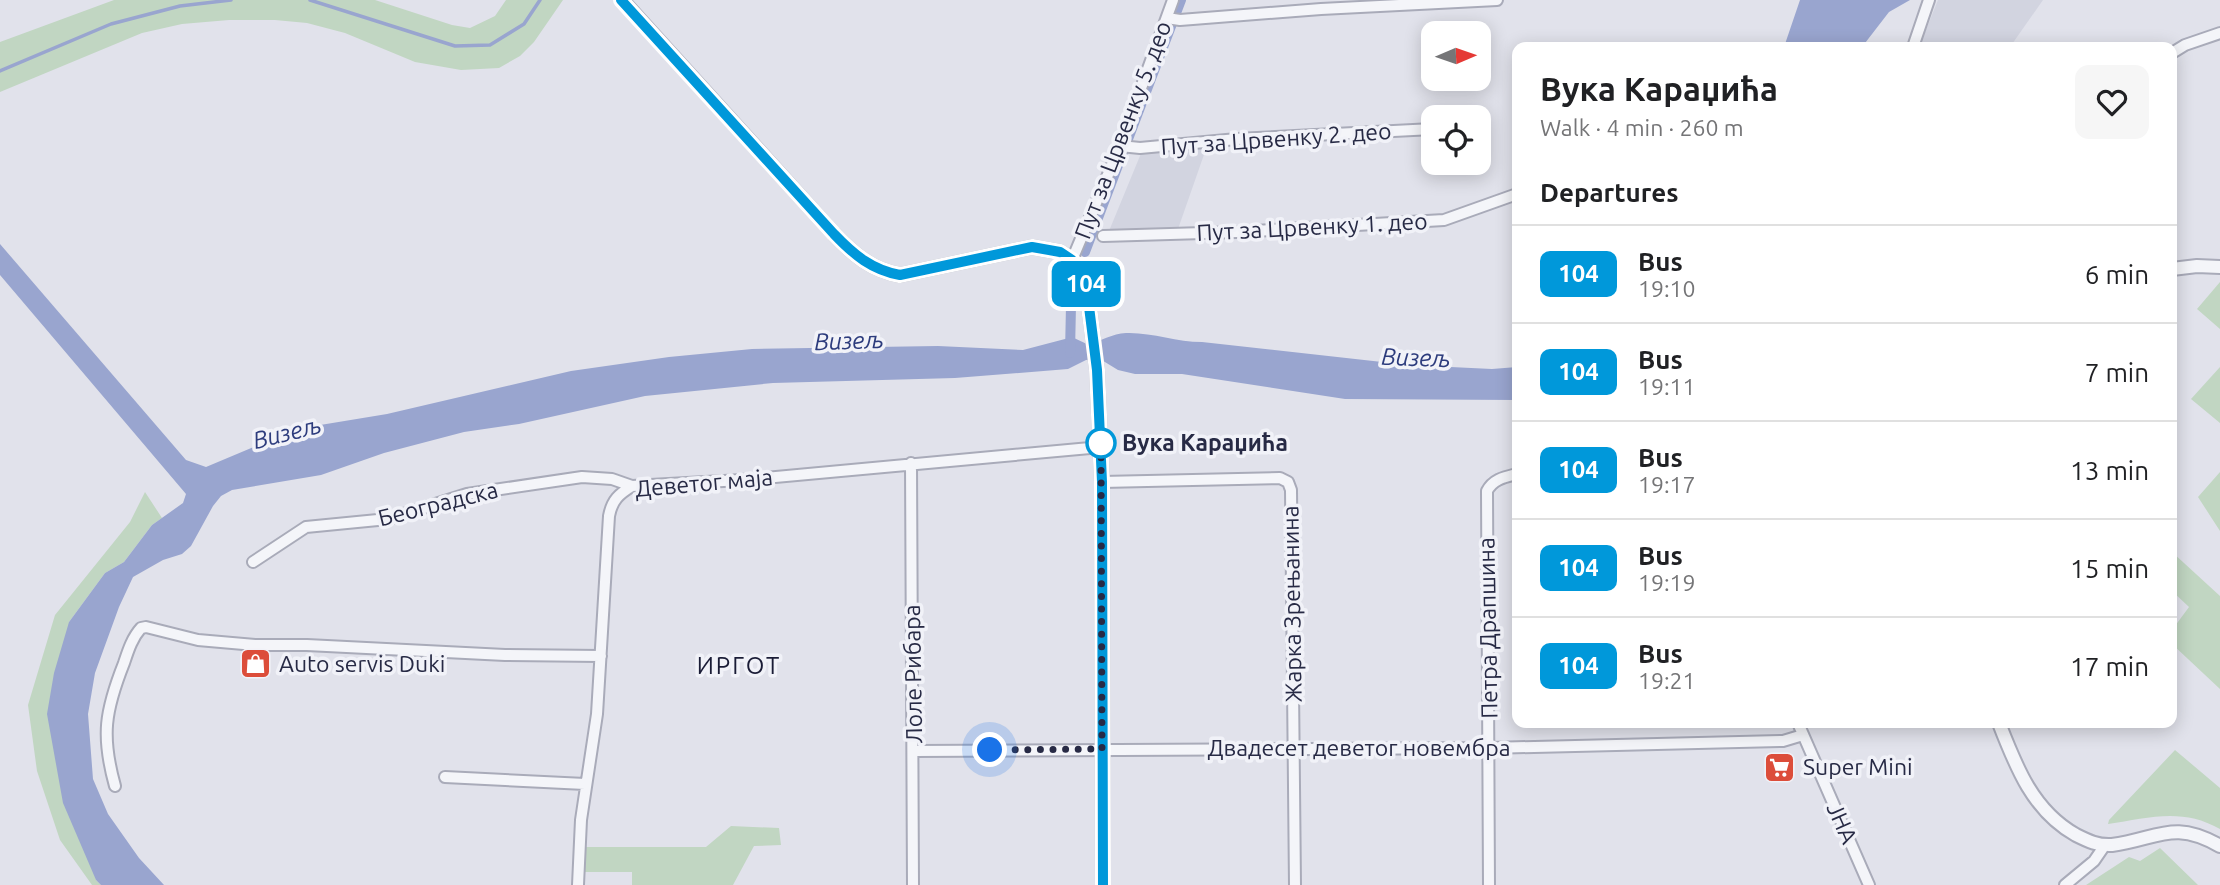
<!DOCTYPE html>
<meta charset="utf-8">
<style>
:root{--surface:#fff;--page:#f6f6f6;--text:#202124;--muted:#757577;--line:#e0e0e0}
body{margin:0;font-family:Ubuntu,sans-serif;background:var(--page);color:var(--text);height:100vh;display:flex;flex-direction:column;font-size:26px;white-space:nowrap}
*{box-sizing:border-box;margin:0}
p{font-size:23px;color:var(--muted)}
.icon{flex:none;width:38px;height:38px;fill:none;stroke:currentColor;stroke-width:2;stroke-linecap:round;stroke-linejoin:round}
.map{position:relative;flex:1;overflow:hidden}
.drawer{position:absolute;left:1512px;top:42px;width:665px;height:686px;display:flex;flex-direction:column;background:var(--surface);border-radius:14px;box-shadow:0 4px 18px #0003}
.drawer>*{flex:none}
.badge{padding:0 14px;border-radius:10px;font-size:24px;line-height:46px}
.needle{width:46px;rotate:88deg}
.buttons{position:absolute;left:1421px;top:21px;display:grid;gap:14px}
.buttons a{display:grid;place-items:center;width:70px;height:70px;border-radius:14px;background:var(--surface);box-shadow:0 4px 18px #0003;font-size:35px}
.you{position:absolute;width:35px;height:35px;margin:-18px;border:5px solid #fff;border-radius:50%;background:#1a73e8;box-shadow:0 0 0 10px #1a73e833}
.map>.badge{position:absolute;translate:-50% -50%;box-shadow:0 0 0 4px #fff}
h2{padding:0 28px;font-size:26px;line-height:63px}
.round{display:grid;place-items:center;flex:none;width:74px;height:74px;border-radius:14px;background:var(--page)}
.summary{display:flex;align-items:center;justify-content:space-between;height:119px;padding:0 28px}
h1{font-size:33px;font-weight:600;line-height:52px}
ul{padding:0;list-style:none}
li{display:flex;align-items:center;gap:21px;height:98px;padding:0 28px;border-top:2px solid var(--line)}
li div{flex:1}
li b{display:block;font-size:26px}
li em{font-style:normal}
li .badge{min-width:77px;font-weight:700;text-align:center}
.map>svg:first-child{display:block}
</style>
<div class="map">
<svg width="2220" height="885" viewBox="0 0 2220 885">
<rect width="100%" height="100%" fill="#e1e2eb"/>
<path fill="#d2d4e0" d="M1938,0H2043L2010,47H1919Z
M1207,146L1178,229L1109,231L1142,151Z"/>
<path fill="#c1d6c2" d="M114,0H375L452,25L470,28L495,16L506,0H563L534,42L520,56L499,68L461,70L415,62L345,33L307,23L275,20H229L182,24L142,33L0,92V42Z
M2220,282V329L2197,309Z
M2220,367V423L2191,399Z
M2220,472V531L2198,497Z
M145,492L162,518L152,525L124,562L105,573L69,622L96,880L101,885H92L60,840L37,771L28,705L55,615L130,522Z
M2172,552L2220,596V689L2172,644V630L2189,607L2172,591Z
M2175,750L2220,788V829C2182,807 2148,818 2108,824L2109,820Z
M731,826L779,828L781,845L754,846L733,885H632V872H578L579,847H706Z
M2160,848L2198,885H2086L2129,857L2140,861Z"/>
<path fill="#99a5cf" d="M1800,0H1910L1889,12L1862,47H1784Z
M0,244L186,460L206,467L296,429L387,414L571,371L669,357L752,349L938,346L1023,350L1065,339L1074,338L1089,345C1102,340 1112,334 1126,333C1151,332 1176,342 1202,342L1409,365L1492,369L1517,367V400L1345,399L1182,374H1135L1118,370L1100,359L1086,360L1068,369L955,378L773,383L645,396L519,424L464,432L384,453L321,475L232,490L221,496L213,506L191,546L182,554L163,560L133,577L119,607L95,673L88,714L93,779L108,814L139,858L164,885H101L96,880L63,803L47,714L54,673L69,622L105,573L124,562L152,525L183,503L186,494L0,275Z"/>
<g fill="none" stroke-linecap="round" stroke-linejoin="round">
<path stroke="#99a5cf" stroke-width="3.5" d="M310,0L455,46L490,45L524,24L540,0
M0,71L111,24L180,6L231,0"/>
<path stroke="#99a5cf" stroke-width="10" d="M1085,252L1181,0
M1070,353L1071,305L1074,282"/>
<defs>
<path id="minor" d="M1167,18L1180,20L1321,9L1497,0
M1913,47L1929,0
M2172,53L2185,45L2220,33
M1479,125H1482
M1120,146L1140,148L1237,139L1433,129
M1103,236L1237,232L1444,220L1517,194
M1072,260L1120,146L1173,0
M911,463L913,885
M1102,482L1280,478L1288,482L1291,490L1295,885
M253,562L306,527L388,519L467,494L582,477L612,479L632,486
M1798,723L1869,885
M914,751L1489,748L1783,741L1803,735
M445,777L585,784
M115,786C101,736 105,711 124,663C128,651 132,638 141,628L146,627L198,640L255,645H307L505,655L601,656
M578,885L581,820L597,714L609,516C612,500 619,494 632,486L742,480L1101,447
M1489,885L1487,491C1493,479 1505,477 1517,474
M2065,885L2094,861L2105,845"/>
<path id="tertiary" d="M622,0L834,234C854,255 872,270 900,275L1032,247L1060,252L1072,260L1081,270L1086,283L1097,370L1102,482L1103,885
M2172,269L2197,266L2220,267
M1999,723C2016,767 2033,811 2076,835C2088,841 2098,846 2112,845C2158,839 2173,819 2220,846"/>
</defs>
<use href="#minor" stroke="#a9abb9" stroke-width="14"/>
<use href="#tertiary" stroke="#a9abb9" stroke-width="16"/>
<use href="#minor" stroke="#f4f5f9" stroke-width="10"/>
<use href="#tertiary" stroke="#f4f5f9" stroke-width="12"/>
</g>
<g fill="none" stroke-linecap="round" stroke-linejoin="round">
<defs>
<path id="line" d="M621,0L834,234C854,255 872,270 900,275L1032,247L1060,252L1072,260L1081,270L1086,283L1097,370L1102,482L1103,885"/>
</defs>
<use href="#line" stroke="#fff" stroke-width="16"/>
<use href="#line" stroke="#0098da" stroke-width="10"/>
<path stroke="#272a45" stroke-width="7" stroke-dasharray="0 12.6" d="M990,750L1102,749L1101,443"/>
</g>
<defs>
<symbol id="shop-square" viewBox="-11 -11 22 22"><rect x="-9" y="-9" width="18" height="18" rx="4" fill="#dc4d3a" stroke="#f1f2f8"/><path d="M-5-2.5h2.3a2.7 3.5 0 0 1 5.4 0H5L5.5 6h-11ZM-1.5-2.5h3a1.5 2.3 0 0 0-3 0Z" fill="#fff"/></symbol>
<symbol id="supermarket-square" viewBox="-11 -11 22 22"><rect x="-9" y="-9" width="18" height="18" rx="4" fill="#dc4d3a" stroke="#f1f2f8"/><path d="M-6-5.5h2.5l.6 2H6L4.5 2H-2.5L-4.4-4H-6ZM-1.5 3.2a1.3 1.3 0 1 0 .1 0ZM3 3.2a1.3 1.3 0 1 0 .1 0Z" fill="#fff"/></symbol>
</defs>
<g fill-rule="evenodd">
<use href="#shop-square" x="238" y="646" width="35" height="35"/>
<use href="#supermarket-square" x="1762" y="750" width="35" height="35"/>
</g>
<circle fill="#fff" stroke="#0098da" stroke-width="3.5" cx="1101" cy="443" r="14"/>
<g text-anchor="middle" stroke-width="7" stroke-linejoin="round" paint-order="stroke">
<g font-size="23" fill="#272a45" stroke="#f1f2f8">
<text transform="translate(1123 130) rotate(-69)" y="8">Пут за Црвенку 5. део</text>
<text transform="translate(1276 139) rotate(-4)" y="8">Пут за Црвенку 2. део</text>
<text transform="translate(1312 227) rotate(-3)" y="8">Пут за Црвенку 1. део</text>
<text transform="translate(704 483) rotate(-5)" y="8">Деветог маја</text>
<text transform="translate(438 504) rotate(-14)" y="8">Београдска</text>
<text transform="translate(1292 604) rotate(-91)" y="8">Жарка Зрењанина</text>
<text transform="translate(1488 628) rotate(-91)" y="8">Петра Драпшина</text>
<text transform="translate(913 674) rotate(-91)" y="8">Лоле Рибара</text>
<text x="1359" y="756">Двадесет деветог новембра</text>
<text transform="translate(1842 823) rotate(66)" y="8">ЈНА</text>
</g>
<g font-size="23" font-weight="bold" fill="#272a45" stroke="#f1f2f8" text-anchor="start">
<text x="1122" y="451">Вука Караџића</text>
</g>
<g font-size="23" fill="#272a45" stroke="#f1f2f8" text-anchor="start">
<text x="279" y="672">Auto servis Duki</text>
<text x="1803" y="775">Super Mini</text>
</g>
<g font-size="24" font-style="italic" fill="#2d3c7d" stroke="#f1f2f8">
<text transform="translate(849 341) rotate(-2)" y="8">Визељ</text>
<text transform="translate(1416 358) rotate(2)" y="8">Визељ</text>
<text transform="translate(287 433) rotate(-14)" y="8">Визељ</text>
</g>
<g font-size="24" letter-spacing="2" fill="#1a1c36" stroke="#f1f2f8">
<text x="739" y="674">ИРГОТ</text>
</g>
</g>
</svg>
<div class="buttons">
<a><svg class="needle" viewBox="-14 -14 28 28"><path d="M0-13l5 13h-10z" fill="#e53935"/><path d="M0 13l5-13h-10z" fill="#757577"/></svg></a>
<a><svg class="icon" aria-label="locate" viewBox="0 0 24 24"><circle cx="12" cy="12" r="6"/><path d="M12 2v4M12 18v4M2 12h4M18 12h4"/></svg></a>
</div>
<div class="you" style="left:990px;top:750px"></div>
<b class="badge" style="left:1086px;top:284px;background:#0098da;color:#fff">104</b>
<section class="drawer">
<div class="summary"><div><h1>Вука Караџића</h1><p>Walk · 4 min · 260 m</p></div><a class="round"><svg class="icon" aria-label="heart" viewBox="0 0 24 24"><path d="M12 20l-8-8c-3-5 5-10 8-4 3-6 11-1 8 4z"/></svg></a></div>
<h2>Departures</h2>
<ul>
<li><span class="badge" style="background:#0098da;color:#fff">104</span><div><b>Bus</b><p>19:10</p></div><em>6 min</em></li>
<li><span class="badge" style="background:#0098da;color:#fff">104</span><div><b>Bus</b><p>19:11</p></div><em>7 min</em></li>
<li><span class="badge" style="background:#0098da;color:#fff">104</span><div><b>Bus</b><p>19:17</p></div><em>13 min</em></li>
<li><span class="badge" style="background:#0098da;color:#fff">104</span><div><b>Bus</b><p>19:19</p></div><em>15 min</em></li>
<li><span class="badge" style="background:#0098da;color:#fff">104</span><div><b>Bus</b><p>19:21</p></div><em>17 min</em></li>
</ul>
</section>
</div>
